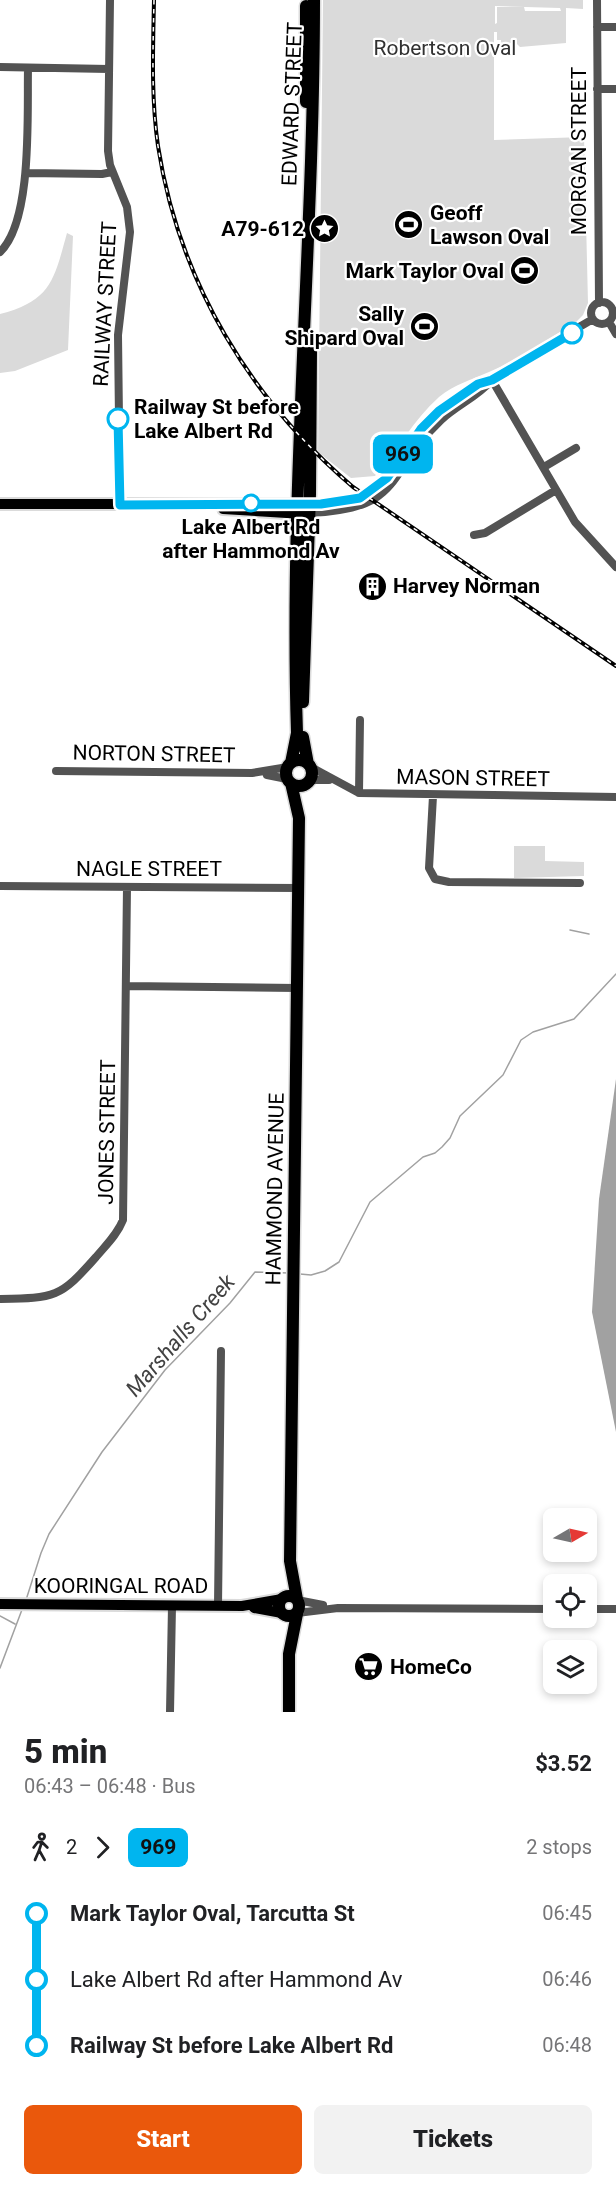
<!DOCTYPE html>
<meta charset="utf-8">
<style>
:root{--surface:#fff;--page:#f2f2f2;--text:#202124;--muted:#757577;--accent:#ea580c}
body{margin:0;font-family:Roboto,sans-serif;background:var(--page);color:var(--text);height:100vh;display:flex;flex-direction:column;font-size:22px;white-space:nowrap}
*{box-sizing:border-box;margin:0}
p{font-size:20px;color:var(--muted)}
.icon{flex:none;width:33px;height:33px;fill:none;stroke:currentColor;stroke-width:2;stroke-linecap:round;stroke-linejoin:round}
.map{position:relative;height:1712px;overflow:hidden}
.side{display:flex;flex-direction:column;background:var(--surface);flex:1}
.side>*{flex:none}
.badge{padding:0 12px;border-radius:9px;font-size:21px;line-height:39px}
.needle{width:39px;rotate:81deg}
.tools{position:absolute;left:543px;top:1508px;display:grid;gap:12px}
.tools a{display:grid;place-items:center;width:54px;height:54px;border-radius:9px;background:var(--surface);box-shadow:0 3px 9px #0003;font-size:30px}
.map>.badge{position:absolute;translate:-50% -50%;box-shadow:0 0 0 3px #fff}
.legs{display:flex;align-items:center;gap:9px;height:66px;padding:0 24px;font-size:20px}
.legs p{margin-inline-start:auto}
.head{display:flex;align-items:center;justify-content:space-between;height:102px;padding:0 24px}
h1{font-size:33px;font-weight:800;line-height:45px}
.button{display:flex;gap:12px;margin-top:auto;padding:12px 24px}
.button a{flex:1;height:69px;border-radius:9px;background:var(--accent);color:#fff;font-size:24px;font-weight:800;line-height:69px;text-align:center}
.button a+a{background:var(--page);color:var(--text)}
ul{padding:0 24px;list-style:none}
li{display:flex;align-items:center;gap:21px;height:66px;font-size:22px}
li i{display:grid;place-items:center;width:9px;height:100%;margin:0 8px;background:currentColor}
li i::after{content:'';width:15px;height:15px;margin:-8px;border:4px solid;border-radius:50%;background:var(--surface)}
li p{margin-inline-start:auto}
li:first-child i{background:linear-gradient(#0000 50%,currentColor 0)}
li:last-child i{background:linear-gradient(currentColor 50%,#0000 0)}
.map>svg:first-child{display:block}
</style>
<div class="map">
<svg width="616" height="1712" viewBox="0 0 616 1712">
<rect width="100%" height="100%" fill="#fff"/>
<path fill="#dadada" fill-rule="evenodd" d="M323,0H583V9L566,8V43L520,47L516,43H501V40H497V32H494V140L584,137L588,303L583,315L574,324C546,340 518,360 489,372C471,380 455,384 439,397C413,420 398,450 375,476L351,478L318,452ZM495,6L560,8L561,11H525L524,7H497V23L495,24Z
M67,233L73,236L68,350L15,371L0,373V314C51,301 54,280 67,233Z
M514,846H545V861L584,862V876L514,878Z"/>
<path fill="#a1a1a1" d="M616,1079V1432L592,1312L599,1199Z"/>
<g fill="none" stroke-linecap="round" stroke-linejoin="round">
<path stroke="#a1a1a1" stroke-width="1.5" d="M570,930L589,934
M300,1274L311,1275L325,1271L339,1262L370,1202L423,1157L435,1153L442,1147L450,1138L460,1116L503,1075L521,1040L533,1032L574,1019L616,974
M26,1600L41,1553L49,1534L102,1452L165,1370L230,1303L255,1272L289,1273
M0,1616L15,1624
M0,1668L23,1607"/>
<defs>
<path id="major" d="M0,504H306
M223,509L303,514
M0,1604L242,1606L282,1599
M254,1608L282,1613"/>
<path id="highway" d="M306,102V6
M303,702L310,494L311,350
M303,737L308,764
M286 773a13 13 0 1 1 26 0a13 13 0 1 1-26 0Z
M291,763L297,733C289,489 314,244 314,0
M291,783L299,818L290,1561L297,1599
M279 1606a10 10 0 1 1 20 0a10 10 0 1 1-20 0Z
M289,1712V1654L297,1614"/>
</defs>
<use href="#major" stroke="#dbdbdb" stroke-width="14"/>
<use href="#highway" stroke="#dbdbdb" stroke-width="15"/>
<path stroke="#535353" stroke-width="8" d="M110,0L108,151L110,165L127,207L130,232L118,335L120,505
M597,0L599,303
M597,27H616
M0,67L109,69
M597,89H616
M26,173L102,174L112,172
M0,252C33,221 27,112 28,68
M591 313a11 11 0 1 1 22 0a11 11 0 1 1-22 0Z
M609,322L616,334
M492,380L575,522L616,567
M544,467L576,448
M310,504L350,501L369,493L387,478L421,429L445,405L593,319
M309,513C406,509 384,474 441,420C457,405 477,397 492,380
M474,535L485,533L556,490
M309,766L359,793L616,797
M56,771L252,773L288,767
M267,775L287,779
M309,780H329
M359,793L360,720
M433,796L429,868L435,879L449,882L580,883
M0,886L299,888
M127,986L297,988
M0,1299C55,1298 60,1298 96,1257C106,1245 117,1235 123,1220L127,887
M297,1600L323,1605
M218,1606L221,1351
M586,1609H616
M297,1613L338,1608L554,1609
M170,1712L172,1606"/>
<use href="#major" stroke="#000" stroke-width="10"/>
<use href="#highway" stroke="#000" stroke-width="12"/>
<defs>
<path id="rail" d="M154,0C153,49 151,98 158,146C179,282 250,399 353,487L616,666"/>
</defs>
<use href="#rail" stroke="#000" stroke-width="4"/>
<use href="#rail" stroke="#fff" stroke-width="1.5" stroke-dasharray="4.5" stroke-linecap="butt"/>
</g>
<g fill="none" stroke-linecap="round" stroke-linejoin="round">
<defs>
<path id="line-1" d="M118,419L120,505L321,504L360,498L387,478L421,429L439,411L478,384L492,380L572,333"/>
</defs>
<use href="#line-1" stroke="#fff" stroke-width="14"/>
<use href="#line-1" stroke="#00b5ef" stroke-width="9"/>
</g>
<defs>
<symbol id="stadium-disc" viewBox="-11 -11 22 22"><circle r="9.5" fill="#000" stroke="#fff"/><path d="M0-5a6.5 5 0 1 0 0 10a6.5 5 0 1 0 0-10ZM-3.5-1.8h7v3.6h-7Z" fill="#fff"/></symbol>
<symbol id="sight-disc" viewBox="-11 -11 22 22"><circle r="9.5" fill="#000" stroke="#fff"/><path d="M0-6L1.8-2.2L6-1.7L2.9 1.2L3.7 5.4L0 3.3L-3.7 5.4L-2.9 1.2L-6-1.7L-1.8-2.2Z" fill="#fff"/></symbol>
<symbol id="building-disc" viewBox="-11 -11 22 22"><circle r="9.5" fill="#000" stroke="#fff"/><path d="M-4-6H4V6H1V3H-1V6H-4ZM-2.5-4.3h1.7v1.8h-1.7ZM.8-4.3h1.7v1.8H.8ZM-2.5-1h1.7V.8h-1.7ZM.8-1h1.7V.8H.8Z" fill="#fff"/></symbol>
<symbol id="supermarket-disc" viewBox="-11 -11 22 22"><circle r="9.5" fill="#000" stroke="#fff"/><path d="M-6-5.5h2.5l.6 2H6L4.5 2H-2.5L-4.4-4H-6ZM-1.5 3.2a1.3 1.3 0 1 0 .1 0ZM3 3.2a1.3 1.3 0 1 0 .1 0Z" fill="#fff"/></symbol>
</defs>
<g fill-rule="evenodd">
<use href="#stadium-disc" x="392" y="208" width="33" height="33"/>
<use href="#sight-disc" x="308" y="212" width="33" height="33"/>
<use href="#stadium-disc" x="508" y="254" width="33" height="33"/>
<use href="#stadium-disc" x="408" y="310" width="33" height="33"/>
<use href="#building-disc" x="356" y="570" width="33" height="33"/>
<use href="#supermarket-disc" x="352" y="1650" width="33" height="33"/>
</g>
<g fill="#fff" stroke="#00b5ef" stroke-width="3">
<circle cx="572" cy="333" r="10"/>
<circle cx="118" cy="419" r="10"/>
<circle cx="251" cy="503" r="8"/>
</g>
<g text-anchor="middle" stroke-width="4.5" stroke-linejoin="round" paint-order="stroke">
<g font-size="21" fill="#313131" stroke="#fff">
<text x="445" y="55">Robertson Oval</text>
</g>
<g font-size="21" fill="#000" stroke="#fff">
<text transform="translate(292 104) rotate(-88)" y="7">EDWARD STREET</text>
<text transform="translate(579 151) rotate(-90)" y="7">MORGAN STREET</text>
<text transform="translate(105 304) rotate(-87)" y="7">RAILWAY STREET</text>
<text transform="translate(154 754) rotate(1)" y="7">NORTON STREET</text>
<text transform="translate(473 778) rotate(1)" y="7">MASON STREET</text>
<text x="149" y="876">NAGLE STREET</text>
<text transform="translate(107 1132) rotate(-89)" y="7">JONES STREET</text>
<text transform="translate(275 1189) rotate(-89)" y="7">HAMMOND AVENUE</text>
<text x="121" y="1593">KOORINGAL ROAD</text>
</g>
<g font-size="21" font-weight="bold" fill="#000" stroke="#fff" text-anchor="start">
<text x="430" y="220">Geoff<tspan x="430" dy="24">Lawson Oval</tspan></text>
<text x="304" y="236" text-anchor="end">A79-612</text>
<text x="504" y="278" text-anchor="end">Mark Taylor Oval</text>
<text x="404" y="321" text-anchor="end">Sally<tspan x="404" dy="24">Shipard Oval</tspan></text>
<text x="393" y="593">Harvey Norman</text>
<text x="390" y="1674">HomeCo</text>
</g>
<g font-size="21" font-weight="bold" fill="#000" stroke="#fff" text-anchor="start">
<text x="134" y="414">Railway St before<tspan x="134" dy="24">Lake Albert Rd</tspan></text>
<text x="251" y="534" text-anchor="middle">Lake Albert Rd<tspan x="251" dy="24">after Hammond Av</tspan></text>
</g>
<g font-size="22" font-style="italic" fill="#424242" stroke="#fff">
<text transform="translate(180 1335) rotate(-49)" y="8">Marshalls Creek</text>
</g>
</g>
</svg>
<div class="tools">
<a><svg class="needle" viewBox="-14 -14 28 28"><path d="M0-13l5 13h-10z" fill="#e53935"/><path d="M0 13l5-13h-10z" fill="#757577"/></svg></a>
<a><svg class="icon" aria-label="locate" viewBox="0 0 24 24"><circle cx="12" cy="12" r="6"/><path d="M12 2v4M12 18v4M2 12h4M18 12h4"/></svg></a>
<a><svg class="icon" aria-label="layers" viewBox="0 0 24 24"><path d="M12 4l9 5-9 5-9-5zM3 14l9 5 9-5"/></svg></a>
</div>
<b class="badge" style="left:403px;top:454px;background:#00b5ef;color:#111">969</b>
</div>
<section class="side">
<div class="head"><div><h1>5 min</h1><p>06:43 – 06:48 · Bus</p></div><b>$3.52</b></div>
<div class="legs"><svg class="icon" aria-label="walk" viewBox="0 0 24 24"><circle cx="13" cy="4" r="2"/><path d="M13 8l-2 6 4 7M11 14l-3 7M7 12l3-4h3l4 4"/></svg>2<svg class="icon" aria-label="forward" viewBox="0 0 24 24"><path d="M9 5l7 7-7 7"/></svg><b class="badge" style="background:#00b5ef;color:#111">969</b><p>2 stops</p></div>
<ul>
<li><i style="color:#00b5ef"></i><b>Mark Taylor Oval, Tarcutta St</b><p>06:45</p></li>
<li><i style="color:#00b5ef"></i><span>Lake Albert Rd after Hammond Av</span><p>06:46</p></li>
<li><i style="color:#00b5ef"></i><b>Railway St before Lake Albert Rd</b><p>06:48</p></li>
</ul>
<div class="button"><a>Start</a><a>Tickets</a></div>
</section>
